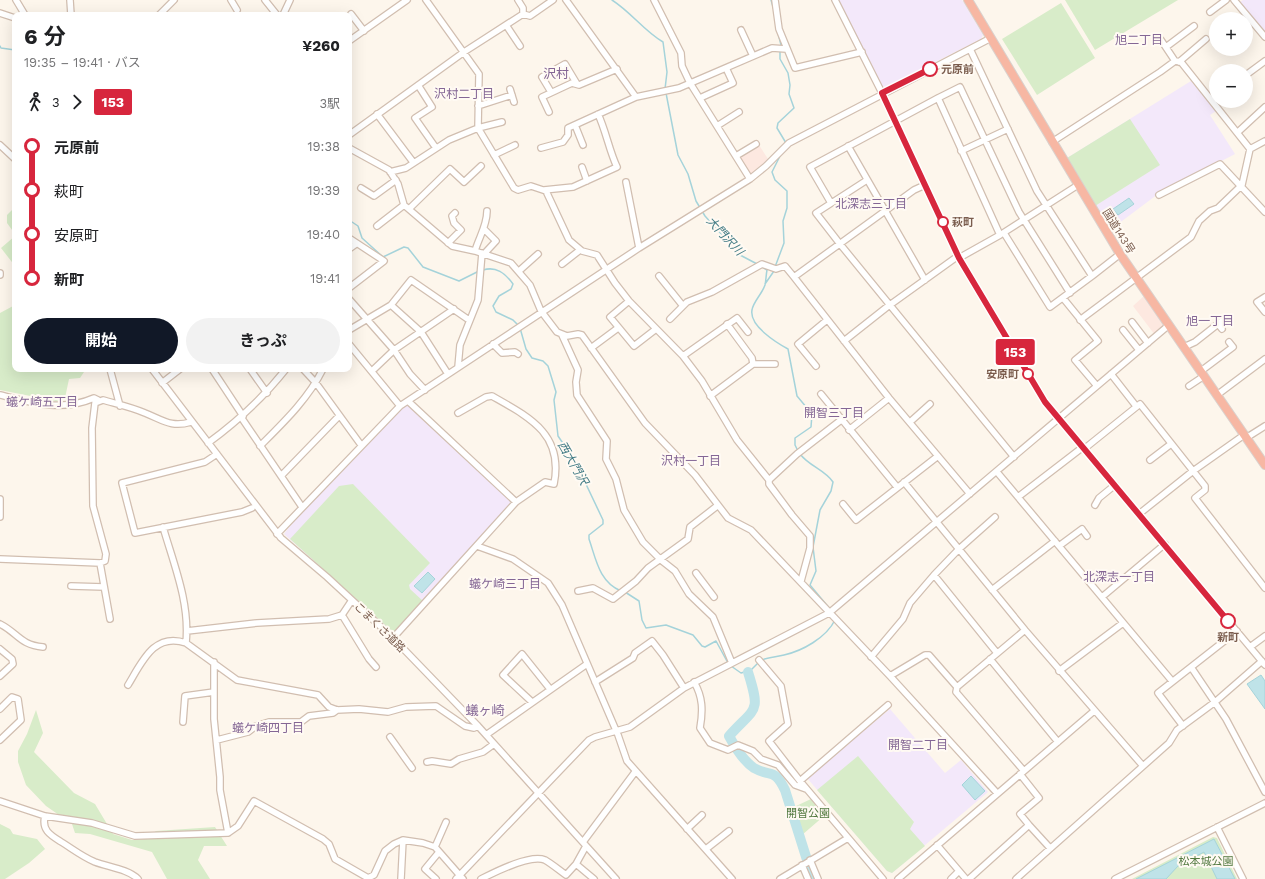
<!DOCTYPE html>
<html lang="ja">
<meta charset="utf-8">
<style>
:root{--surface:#fff;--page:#f2f2f2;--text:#202124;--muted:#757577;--accent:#111827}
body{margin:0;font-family:"Work Sans","Noto Sans JP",sans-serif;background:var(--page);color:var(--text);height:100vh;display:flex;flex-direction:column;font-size:15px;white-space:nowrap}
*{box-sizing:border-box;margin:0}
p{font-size:13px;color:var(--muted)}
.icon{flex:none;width:22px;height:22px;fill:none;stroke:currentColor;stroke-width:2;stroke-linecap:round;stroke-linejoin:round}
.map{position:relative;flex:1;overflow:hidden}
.side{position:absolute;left:12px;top:12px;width:340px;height:360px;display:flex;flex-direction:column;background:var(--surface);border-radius:8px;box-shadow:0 4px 16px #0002}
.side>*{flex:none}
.badge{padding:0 8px;border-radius:3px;font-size:14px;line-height:26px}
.fabs{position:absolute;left:1209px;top:12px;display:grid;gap:8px}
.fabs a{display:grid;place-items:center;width:44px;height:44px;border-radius:50%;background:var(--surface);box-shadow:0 4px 16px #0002;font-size:20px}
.map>.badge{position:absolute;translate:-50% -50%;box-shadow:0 0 0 2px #fff}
.legs{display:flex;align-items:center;gap:6px;height:44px;padding:0 12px;font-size:13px}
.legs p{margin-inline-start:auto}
.summary{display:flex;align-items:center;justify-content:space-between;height:68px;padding:0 12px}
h1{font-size:22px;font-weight:700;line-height:30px}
.primary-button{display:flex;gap:8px;margin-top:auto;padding:8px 12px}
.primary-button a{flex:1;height:46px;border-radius:24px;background:var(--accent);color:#fff;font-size:16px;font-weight:700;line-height:46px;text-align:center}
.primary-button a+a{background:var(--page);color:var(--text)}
ul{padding:0 12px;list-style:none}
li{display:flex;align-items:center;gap:14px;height:44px;font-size:15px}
li i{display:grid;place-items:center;width:6px;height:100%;margin:0 5px;background:currentColor}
li i::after{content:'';width:10px;height:10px;margin:-5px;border:3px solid;border-radius:50%;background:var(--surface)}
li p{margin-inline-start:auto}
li:first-child i{background:linear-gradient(#0000 50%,currentColor 0)}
li:last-child i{background:linear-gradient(currentColor 50%,#0000 0)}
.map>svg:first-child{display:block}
</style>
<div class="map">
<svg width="1265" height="879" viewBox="0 0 1265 879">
<rect width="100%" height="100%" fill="#fdf6ec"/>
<path fill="#fde8e0" d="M759,145L768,159L751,175L747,173L737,158Z
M1145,295L1166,326L1155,335L1133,306Z"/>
<path fill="#f3e8fa" d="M838,0H962L983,35L981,39L973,43L886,87L882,86Z
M1243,0H1265V33L1240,2Z
M1191,81L1216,111L1210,115L1235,154L1158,194L1110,230L1067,158Z
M405,406H408L510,501V505L394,633L284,534L294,521L397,412Z
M890,709L945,773L961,760L988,792L892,873L887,871L807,778Z"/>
<path fill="#d8ecc9" d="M1065,0H1178L1095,50Z
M1061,3L1095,58L1037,95L1002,39Z
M1130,119L1160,165L1095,206L1067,158Z
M15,207V234L7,223V215Z
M15,236V266L1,248Z
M15,305V369H83L84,372L80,378L69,379L65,398L56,401L0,390V313Z
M353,484L430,563L409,585L410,589L423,601L394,633L290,539L339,486Z
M36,710L43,733L34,752L74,793L95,804L113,834L132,840L145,839L156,831L215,827L227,846H204L198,860L210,879H167L152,852L90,834L75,833L72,824L46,806L26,785L18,762V751L27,734Z
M858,756L914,822L910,829L925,846L892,873L887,871L817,790Z
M811,799L824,816L802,835L794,807Z
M0,824L10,829L13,834L37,839L45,849L29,863L5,879H0Z
M1213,837L1217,838L1237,879H1132Z"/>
<path fill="#bfe3e8" stroke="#a5d3da" d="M1129,198L1134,204L1118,215L1113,209Z
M428,572L435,579L422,593L414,586Z
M1261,675L1265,681V709L1247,684Z
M971,776L985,791L975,800L962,785Z
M1214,839L1235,879H1217L1204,852L1178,866L1166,879H1136Z"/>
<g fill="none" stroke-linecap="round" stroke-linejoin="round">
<path stroke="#a5d3da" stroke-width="1.5" d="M612,0C631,12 644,31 663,42L667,72L665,89
M771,0L774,10
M778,33L781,45
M0,46L1,48L15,50
M780,50V59L788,73L790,85L789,94L794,108L778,123L777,128L786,143
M666,93L678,155L688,174L696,201L705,216L740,255L759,265
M349,220L358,226L362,238L383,257L404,247L408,248L423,267L459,281L479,271
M762,267L767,270C766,275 766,281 765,285C762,294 753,302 752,310C749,326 777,343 788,349L797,396L812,414L811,427L795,438V445L798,451
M775,267L784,243L783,221L787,208V191L775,180L772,172L780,156
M483,270C496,266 505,273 513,284L511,289L499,296L493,306L496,312L513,320L518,325
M765,284L774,271
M520,328L526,349L532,358L543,361L548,366L556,392L554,400L558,436L575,461L603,520V524L589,535V539C596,559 599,582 621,591
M800,454C809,466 825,470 833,482L831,491L820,510L813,547L816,571L810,585L830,609
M625,592L639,601L642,620L646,628L666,625L693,635L702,646L705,647L716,641L728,663
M762,660C769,657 776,657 784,655C802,651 826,638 835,620
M731,666L741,673L751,670L759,662"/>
<path stroke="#bfe3e8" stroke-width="10" d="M748,672C761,714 756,706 729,736C735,747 743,761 754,768C771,778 774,767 785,790L813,879"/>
<defs>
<path id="minor" d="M16,0L25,15
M70,0L71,15
M231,0L237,10
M265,0L277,15
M426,0L479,74L478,128L514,188L518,190L531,186L546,191L569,240L582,251L597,255L615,283L629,301L683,356L702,381L737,440L769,480V484L792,515L810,536V548L801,581
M518,0L523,8V14
M566,0L636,97
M654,0L681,53L682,66L690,83L750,179
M775,0L779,29L795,68L862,52
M835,0L882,93L959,258L1045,402L1265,665
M1234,0L1265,37
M1210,12L1226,0
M0,13L15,18
M351,14L364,31
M523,14L530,16L553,0
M159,15L174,0
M283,15L290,0
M506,25L520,46
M741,30L753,56
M1161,40L1175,61
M349,41L407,0
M1166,47L1194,26
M970,49L1037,191L1092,276L1120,254
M1179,62L1206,39
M1246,75L1265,61
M418,85L432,107L415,118L436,148
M510,89L514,102
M551,92L542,77L565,64L577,84
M700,98L733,83L726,68
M938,98L1000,235
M478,106L512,95
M549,112L542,97L572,83L579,85L617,69
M377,114L413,162
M575,125L583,145
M717,126L739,112
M1238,132L1265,107
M349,135L464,52L523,14
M1052,142L1160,72L1175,61L1181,62L1250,149L1242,185L1218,208L1210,211L1199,221L1191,237L1080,320
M0,145L15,159
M848,146L925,280
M349,148L389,170L398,184L404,205L452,246L475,251L511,263L530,285L541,311L557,332L567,336L578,334L582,335L645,423L695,475L728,518L751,530L890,676L997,793
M541,148L563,142L568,135V128L636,97L679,88L772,48L786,49
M1250,149L1265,141
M961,151L1008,129
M494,155L515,145
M736,156L756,144
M582,167L587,181
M390,172L406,168L449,140L478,128L502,122
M867,180L816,213L840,244L1014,457
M626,182L639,248
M925,185L914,190L794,277L889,398L970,494
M361,188L374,196L396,180
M544,190L573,187L617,167C609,150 606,131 598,114
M1159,195L1220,164L1265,212
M831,203L810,167L938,98L960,87L1019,212L1070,293
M410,208L450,169L464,182L481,166
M377,226L404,205
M1004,233L1050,307L1092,276
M349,238L384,261L349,288
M448,243L461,230L454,223L452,216L455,213
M349,249L356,244
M475,251C479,237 487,226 487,211
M484,254L496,241L484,229
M959,258L1000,235L1078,185
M562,264L580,250
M519,271L538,254
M0,273V275
M659,276L683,306
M1265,297L1257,302L1265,312
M1063,298L1098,341L1075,360L1097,386
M349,299L394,350L410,374L425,390
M629,301L610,317L634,346L656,329
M391,305L421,332L448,374
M670,319L687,302L712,292L762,264L776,269L785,266L794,277
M1132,322L1148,343
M1218,324L1222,329
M349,330L391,305L411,280L469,320
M1123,330L1139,350
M562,335L578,370L576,382L577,395L607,441L606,459L616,479L624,510L643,542L661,560L675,571L689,594L713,617L732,663
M844,341L887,307L958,256
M349,344L400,406
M493,344L502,353L515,352L518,354
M1184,347L1195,342L1223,320
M591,348L618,328
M683,356L737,318L748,332
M753,364H775
M816,366L798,344L827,320
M458,367L460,345L478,300L482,253
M110,369L120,406
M152,369L281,538L327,577L393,638L478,726L616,879
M212,369L243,416
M250,369L267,393
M303,369L316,383L361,445
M372,371L394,350L454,309
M1201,371L1233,347L1229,342
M1111,374L1136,406
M162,383L180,369
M1189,386L1204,376
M821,394L897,487
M0,395C32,403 62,412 94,398L98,400
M1217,395L1265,359
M710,396L753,364L752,358L727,324
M408,401L516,502
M241,417L302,507
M910,422L930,404
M849,430L889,398
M1246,438L1265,426
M208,443C238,421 263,398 286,369
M260,446C284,422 308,399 323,369
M1084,449L1140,404L1205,486V490L1195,498L1265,588
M217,454L205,462L122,483L135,533L242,512L252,508
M1150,460L1171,444
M997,472L1172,681
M281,476L339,416
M769,480L797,454L841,420
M904,482L1025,630L1143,766
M1018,497L1083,447
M0,499V517
M843,504L856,520L938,456
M1095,505L1099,498L1115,485
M1139,514L1193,471L1244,435
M163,527C174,565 190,603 186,643
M277,534L400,406L639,248L750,179L766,166L789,143L991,38
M477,546L513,559L548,583L562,605L618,735L627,761L732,879
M1059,546L1082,529L1087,536
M0,559L100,563L105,561L106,554L93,506L92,428L95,403L103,400C117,404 131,407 145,413C163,420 171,428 191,422
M100,563L110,619
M696,573L714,597
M934,575L997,653
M71,586L104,587
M992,590L1055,541
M578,591L593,588L613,599L636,581L648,568L688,539L690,527L717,506
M1102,597L1165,544
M342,615L369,659L376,667
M0,624C18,633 20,645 43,647
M187,631L257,623L329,619L342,615L352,600
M393,638L516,502L545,482L554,484C564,434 529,417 492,396L486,397L458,413
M1250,647L1265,636
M0,649L12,659L13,664L0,676
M871,657L903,619L910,603L934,575L959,549L995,517
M990,659L1058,742
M759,660L781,686L788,724L769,741L800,781
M214,662V719L220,777V790L228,833
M1191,667L1226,719L1265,792
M1059,671L1123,623
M890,676L925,655H929L957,687L956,692L1024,771
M595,682L633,658L635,653L652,641L663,655L684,688
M694,682C703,697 703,711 700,728L710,743L728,750L738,745L753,751L761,759L778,765L795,785L806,789
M128,685C142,662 154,632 186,643L237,680L318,695L329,707L337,710L359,709L388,712L406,707L436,706L465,726L474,728L478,726
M957,687L1025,630
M532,702L503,675L522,654L550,689
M0,709L12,697L18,699L21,720L0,740
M183,722L185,696L214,692
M1183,726L1158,693L1237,631
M486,735L587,664
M390,737L412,768
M217,740L248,732L256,726L269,722H301L309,716L333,713L337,710
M427,762L432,761L451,764L459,759L483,752L494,744
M1020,774L1039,798L1020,814L1029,825
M0,801L45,816L92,823L135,836L228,833L238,826L254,801L323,839L329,844L335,859L368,878L374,875L385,851L394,844L403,840L423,843L435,847L463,879
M45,816C41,831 52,836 63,843C74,850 83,857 95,862C108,867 128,869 138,879
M1217,827L1243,879
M687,829L702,815
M583,842L635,772
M937,845L966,879
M435,847L446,822
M706,849L729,831
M810,860L818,879
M576,864L594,879
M802,865L808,879
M401,879L403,840
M436,879L425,869L439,852
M456,879L589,740L595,737L630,727L684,688L829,613L1169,325
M481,879C495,872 530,854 545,860C552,864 559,870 566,875L576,864L586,846
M780,879L848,838
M883,879L800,781L888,705
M898,879L1094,711
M951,879L959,871
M969,879L1029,825L1050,848
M1016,879L1169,743L1177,730L1215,702L1262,661
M1115,879L1265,803"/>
<path id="highway" d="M968,0L1120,254L1265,465"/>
</defs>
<use href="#minor" stroke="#d1beb0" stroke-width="8"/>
<use href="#highway" stroke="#dad1cd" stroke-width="10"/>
<use href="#minor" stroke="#fff" stroke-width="5.5"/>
<use href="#highway" stroke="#f7b7a3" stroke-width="8"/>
</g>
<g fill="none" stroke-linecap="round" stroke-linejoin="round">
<defs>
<path id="line-1" d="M930,69L882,93L959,258L1045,402L1228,621"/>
</defs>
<use href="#line-1" stroke="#fff" stroke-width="9"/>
<use href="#line-1" stroke="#d7263d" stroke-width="6"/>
</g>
<g fill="#fff" stroke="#d7263d" stroke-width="2">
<circle cx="930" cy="69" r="7"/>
<circle cx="943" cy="222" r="5"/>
<circle cx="1028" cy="374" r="5"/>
<circle cx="1228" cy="621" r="7"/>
</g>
<g text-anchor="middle" stroke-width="4" stroke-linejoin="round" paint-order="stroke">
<g font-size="11" font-weight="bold" fill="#7a5c4d" stroke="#fffaf3" text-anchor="start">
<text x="941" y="73">元原前</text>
<text x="952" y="226">萩町</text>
<text x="1019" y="378" text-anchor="end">安原町</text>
<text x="1228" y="641" text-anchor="middle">新町</text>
</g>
<g font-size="11" fill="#7a5c4d" stroke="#fffaf3">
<text transform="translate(1119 231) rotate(58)" y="4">国道143号</text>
<text transform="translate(380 627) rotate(44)" y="4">こまくさ道路</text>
</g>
<g font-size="11" fill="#537a41" stroke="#fffaf3">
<text x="808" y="817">開智公園</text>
<text x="1206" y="865">松本城公園</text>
</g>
<g font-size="12" fill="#846695" stroke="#fffaf3">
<text x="1139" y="44">旭二丁目</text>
<text x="464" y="98">沢村二丁目</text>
<text x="871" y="208">北深志三丁目</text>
<text x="1210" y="325">旭一丁目</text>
<text x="42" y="406">蟻ケ崎五丁目</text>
<text x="834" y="417">開智三丁目</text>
<text x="691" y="465">沢村一丁目</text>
<text x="1119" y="581">北深志一丁目</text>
<text x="505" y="588">蟻ケ崎三丁目</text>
<text x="268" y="732">蟻ケ崎四丁目</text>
<text x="918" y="749">開智二丁目</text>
</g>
<g font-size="12" font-style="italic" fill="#437c86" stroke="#fffaf3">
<text transform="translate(725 236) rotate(47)" y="4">大門沢川</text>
<text transform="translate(573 463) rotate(60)" y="4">西大門沢</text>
</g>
<g font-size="13" fill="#846695" stroke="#fffaf3">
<text x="556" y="78">沢村</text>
<text x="485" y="715">蟻ヶ崎</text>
</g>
</g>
</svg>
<div class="fabs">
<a>+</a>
<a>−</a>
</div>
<b class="badge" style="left:1015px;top:352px;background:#d7263d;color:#fff">153</b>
<section class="side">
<div class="summary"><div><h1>6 分</h1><p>19:35 – 19:41 · バス</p></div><b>¥260</b></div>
<div class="legs"><svg class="icon" aria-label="walk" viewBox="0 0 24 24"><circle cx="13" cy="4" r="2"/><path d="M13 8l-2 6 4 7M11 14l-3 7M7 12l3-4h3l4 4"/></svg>3<svg class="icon" aria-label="forward" viewBox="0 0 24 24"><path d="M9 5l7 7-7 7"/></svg><b class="badge" style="background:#d7263d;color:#fff">153</b><p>3駅</p></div>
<ul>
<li><i style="color:#d7263d"></i><b>元原前</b><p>19:38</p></li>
<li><i style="color:#d7263d"></i><span>萩町</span><p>19:39</p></li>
<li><i style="color:#d7263d"></i><span>安原町</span><p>19:40</p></li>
<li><i style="color:#d7263d"></i><b>新町</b><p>19:41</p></li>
</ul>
<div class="primary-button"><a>開始</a><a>きっぷ</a></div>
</section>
</div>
